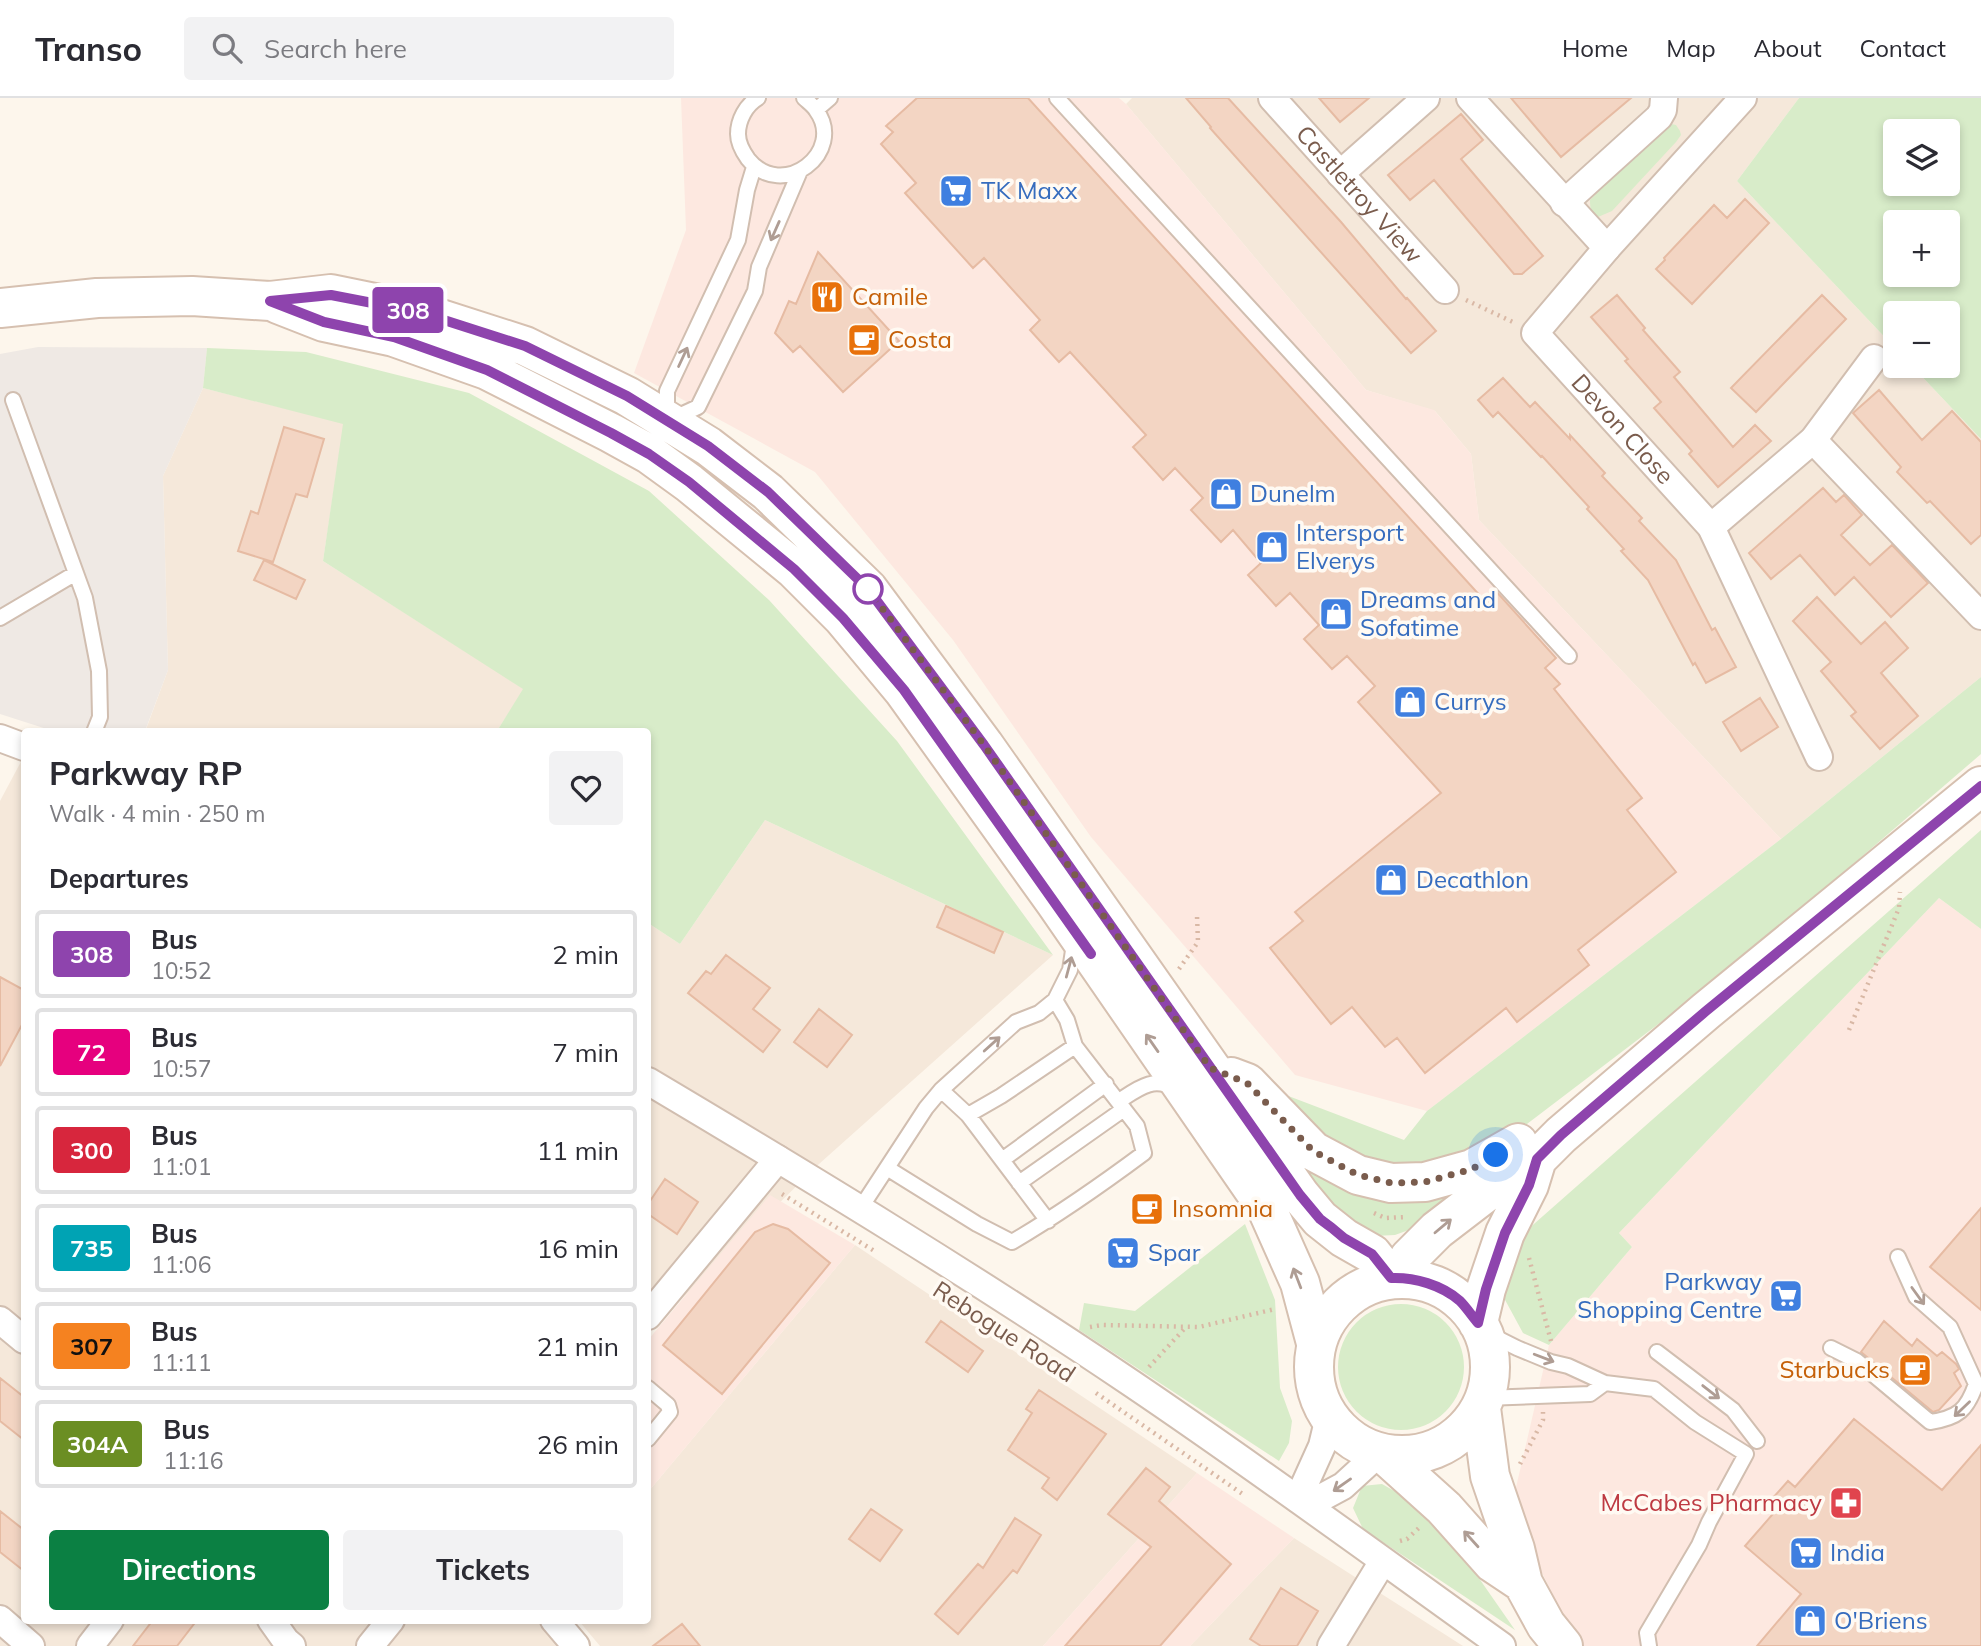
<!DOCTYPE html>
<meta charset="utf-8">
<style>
:root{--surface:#fff;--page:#f2f2f3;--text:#2b2b33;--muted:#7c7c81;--line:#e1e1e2;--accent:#0b8043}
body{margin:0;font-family:Mulish,sans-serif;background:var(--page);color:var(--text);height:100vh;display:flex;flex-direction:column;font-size:26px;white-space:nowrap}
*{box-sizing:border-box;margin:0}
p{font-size:23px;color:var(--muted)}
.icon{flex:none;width:38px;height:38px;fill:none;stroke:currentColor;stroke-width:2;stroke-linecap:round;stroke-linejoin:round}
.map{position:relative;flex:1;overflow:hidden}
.sheet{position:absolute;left:21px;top:630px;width:630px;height:896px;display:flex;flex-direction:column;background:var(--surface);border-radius:7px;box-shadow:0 4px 10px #0003}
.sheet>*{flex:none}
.badge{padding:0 14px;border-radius:5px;font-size:24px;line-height:46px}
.fabs{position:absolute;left:1883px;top:21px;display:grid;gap:14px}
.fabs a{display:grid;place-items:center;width:77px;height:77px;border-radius:7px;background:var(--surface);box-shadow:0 4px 10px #0003;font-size:35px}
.you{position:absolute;width:35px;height:35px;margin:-18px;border:5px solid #fff;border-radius:50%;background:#1a73e8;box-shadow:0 0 0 10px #1a73e833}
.map>.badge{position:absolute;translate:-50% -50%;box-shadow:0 0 0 4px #fff}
h2{padding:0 28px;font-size:26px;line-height:63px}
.round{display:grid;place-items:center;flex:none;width:74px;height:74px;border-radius:7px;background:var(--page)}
.headline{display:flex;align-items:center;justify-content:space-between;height:119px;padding:0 28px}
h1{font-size:33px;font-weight:700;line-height:52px}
.cta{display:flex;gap:14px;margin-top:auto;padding:14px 28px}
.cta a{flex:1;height:80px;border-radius:7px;background:var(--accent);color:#fff;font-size:28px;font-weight:700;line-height:80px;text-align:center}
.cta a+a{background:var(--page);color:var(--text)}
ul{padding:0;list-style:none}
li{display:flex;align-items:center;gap:21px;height:88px;margin:0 14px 10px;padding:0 14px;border:4px solid var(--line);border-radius:7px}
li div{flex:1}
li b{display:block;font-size:26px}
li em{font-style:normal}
li .badge{min-width:77px;font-weight:700;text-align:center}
header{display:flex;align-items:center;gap:42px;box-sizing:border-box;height:98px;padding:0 35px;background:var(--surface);border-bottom:2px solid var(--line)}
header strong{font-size:33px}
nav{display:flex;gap:38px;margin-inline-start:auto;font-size:24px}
.search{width:490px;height:63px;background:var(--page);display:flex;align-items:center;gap:18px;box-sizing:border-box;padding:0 24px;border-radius:7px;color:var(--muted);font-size:26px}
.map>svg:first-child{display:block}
</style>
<header>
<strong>Transo</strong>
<div class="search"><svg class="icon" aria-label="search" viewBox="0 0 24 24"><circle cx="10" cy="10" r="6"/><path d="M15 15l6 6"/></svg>Search here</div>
<nav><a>Home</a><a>Map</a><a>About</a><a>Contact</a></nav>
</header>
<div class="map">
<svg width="1981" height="1548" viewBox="0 0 1981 1548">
<rect width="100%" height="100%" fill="#fdf6ec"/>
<path fill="#f5e8da" d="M1132,0H1799L1737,83L1895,250V268H1912L1981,341V579L1781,741L1479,422L1471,356L1435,313L1366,292L1126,6Z
M203,290L344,325L323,463L524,591L497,633L145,634L168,572L163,378Z
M24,658V1522L540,1523L563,1548H0V703Z
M765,722L1053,857L819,1066L648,1234V825L680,846Z
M855,1147L1197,1375L1043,1548H600L579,1523L648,1522V1394Z
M1294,1440L1463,1548H1190Z"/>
<path fill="#fde8e0" d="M681,0H1119L1126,6L1366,292L1434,312L1471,356L1479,422L1781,741L1427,1013L1295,977L1091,739L953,542L815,374L634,275L686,132Z
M1939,800L1981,831V1548H1583L1566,1524L1511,1411L1549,1247L1632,1149L1619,1135Z
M770,1097L855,1147L648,1394V1242Z
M1197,1375L1294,1440L1190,1548H1043Z"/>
<path fill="#efe9e4" d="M38,249L207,250L203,290L163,378L168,572L145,633H53L0,616V256Z"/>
<path fill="#d8ecc9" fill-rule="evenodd" d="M1799,0H1981V341L1912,268H1948V215H1895V250L1737,83ZM1895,33H1948V86H1895ZM1948,124V177H1895V124Z
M1671,26L1676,27L1680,33L1681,37L1676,44L1612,113L1598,119C1591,114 1590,111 1590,102L1619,72Z
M207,250L306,254L469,295L649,393L769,502L897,643L1053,857L765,722L680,846L648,825V634L497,633L523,591L323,463L343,326L203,290Z
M1981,579V656L1736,867L1494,1051L1412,1073L1321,1046L1265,989L1404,1042L1427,1013L1781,741Z
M1981,732V831L1939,800L1619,1135L1632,1149L1549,1247L1523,1235L1504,1200L1510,1147Z
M1299,1063L1467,1083L1428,1125L1395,1137L1374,1138L1360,1131L1314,1091Z
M1245,1126L1275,1202L1280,1290L1292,1323L1289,1345L1279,1363L1079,1232L1084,1205L1135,1213Z
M1338 1269a63 63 0 1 1 126 0a63 63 0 1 1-126 0Z
M1382,1386L1414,1404L1451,1440L1515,1532L1363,1431L1353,1410L1362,1388Z"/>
<path fill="#f3d5c3" stroke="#e6bba3" stroke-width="2" d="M917,0H1028L1483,501L1494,491L1556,560L1545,570L1560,586L1554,591L1642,700L1627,712L1676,774L1578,852L1589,867L1517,924L1506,910L1425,975L1397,940L1385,949L1352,909L1331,926L1270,850L1303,823L1295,814L1441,695L1358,604L1375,588L1347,558L1332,571L1304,541L1319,527L1290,495L1276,508L1248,477L1261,465L1233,432L1221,444L1191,412L1203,400L1175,370L1163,382L1133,349L1146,337L1070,254L1059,264L1030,232L1040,222L984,160L973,170L905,95L916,85L881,46L893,34L886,28Z
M1186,0H1228L1341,124L1406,201L1407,200L1436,233L1411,255L1210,30L1211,29Z
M1319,0H1369L1340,24Z
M1511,0H1631L1561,59Z
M1461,16L1483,42L1461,61L1543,158L1522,176H1514L1434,82L1410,102L1388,77Z
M1745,101L1769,125L1692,206L1656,171L1665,162L1664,160L1714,107L1727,120Z
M818,154L899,243L843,294L800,248L793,254L775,235L789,203L796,206Z
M1617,197L1645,230L1643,232L1680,274L1674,279L1733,349L1755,327L1771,343L1718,389L1689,356L1692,353L1654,310L1661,304L1625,263L1628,261L1591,219Z
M1822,197L1846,221L1756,314L1731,290Z
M1503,280L1530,309L1535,304L1570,341V337L1605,375L1602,378L1642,420L1639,423L1676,462L1712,532L1715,530L1736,569L1706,585L1695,565L1693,567L1648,482L1621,453L1624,451L1587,411L1589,409L1542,358L1541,359L1498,314L1493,319L1478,302Z
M1879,292L1922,342L1952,313L1981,344V437L1971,446L1930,403L1927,405L1897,374L1901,369L1853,315Z
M284,329L324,341L307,399L296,396L273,464L238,453L251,413L258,416Z
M1823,390L1836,404L1844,397L1862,417L1841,437L1870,467L1892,447L1928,485L1891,519L1854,479L1835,497L1800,457L1771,481L1749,455Z
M264,462L305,482L296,501L254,482Z
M1817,499L1861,546L1885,524L1908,550L1881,575L1918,618L1880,651L1851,618L1856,614L1821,573L1831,564L1793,523Z
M1760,600L1778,629L1741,653L1723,624Z
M946,808L1003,834L994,855L937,829Z
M726,857L770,890L753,911L780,932L763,954L688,895L706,873L711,876Z
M0,879L24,892V923L0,968Z
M819,911L852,937L827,969L794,944Z
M665,1081L698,1104L677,1136L648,1116V1106Z
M1981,1110V1212L1930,1169Z
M773,1126L788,1131L830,1165L722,1296L663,1247L755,1134Z
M941,1223L983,1253L968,1274L926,1244Z
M1884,1223L1912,1248L1917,1241L1937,1258L1942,1254L1956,1266L1959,1271L1954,1275L1961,1288L1939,1312L1933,1314L1861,1254Z
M0,1280L24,1299V1342L0,1323Z
M1039,1292L1106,1336L1057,1402L1042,1390L1049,1380L1008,1352L1032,1315L1026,1311Z
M1854,1321L1942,1392L1981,1347V1548H1757L1801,1496L1745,1448L1779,1409L1771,1402L1788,1383L1795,1389Z
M1146,1370L1170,1389L1159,1403L1231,1466L1160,1548H1065L1151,1449L1108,1416Z
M871,1411L902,1432L880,1463L849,1441Z
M0,1413L24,1432V1473L0,1454Z
M1015,1420L1041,1437L1017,1475L1013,1472L958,1536L935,1516L978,1466L983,1470Z
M1281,1490L1318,1513L1297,1548H1261L1250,1541Z
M153,1522H197L177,1548H133Z
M682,1526L700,1548H653Z"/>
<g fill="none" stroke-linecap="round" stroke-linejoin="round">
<defs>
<path id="service" d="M758,0C746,7 738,22 738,36C738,45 743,54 748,61C782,104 847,54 816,12C813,7 808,4 804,0
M1057,0L1569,558
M816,12L830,0
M13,302L85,500L99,573L100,619L94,634
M667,318V293L738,142L747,92L754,69
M672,321L698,309L755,193L759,169L800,73
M0,520L76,475
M941,992L968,1017L1001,998L1075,948L1067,922L1055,902
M1119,1003C1136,992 1155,976 1175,992
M968,1017L1048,1123
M1002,1062L1106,986
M887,1070L977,1126L1012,1144C1058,1117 1101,1087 1144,1055L1137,1028L1075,948
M1019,1085L1124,1011
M860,1111L926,1010L941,992L1016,924L1039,915L1055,902L1070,872L1074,846
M1483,1233L1517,1250L1551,1264L1568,1268L1605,1285L1654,1291L1695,1324L1746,1356L1709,1424L1699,1447L1647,1535L1649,1548
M1831,1250L1857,1263L1930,1324C1958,1320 1967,1312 1976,1286L1950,1229L1916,1199L1898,1159
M1657,1254L1733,1312L1757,1343
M648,1290L668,1307L670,1314L648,1341
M1485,1300L1590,1296L1605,1285"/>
<g id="minor">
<path id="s1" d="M1272,0L1445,192"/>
<path d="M1470,0L1607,150"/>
<path id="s2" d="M1743,0L1607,150L1535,235L1711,429L1819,659"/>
<path d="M1340,76L1426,0"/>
<path d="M1564,105L1659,19L1663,12L1664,0"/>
<path d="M1813,342L1981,518"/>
<path d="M1711,429L1813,342L1874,260"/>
<path d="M0,640L24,649"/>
<path d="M648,983C811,1080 974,1179 1131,1285C1257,1370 1379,1460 1502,1548"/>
<path d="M648,1218L778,1061"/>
<path d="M0,1222L24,1242"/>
<path d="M1329,1319L1322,1348L1298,1401L1317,1402L1343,1388L1379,1355"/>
<path d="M0,1521L31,1548"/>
<path d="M271,1522L286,1543L292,1548"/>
<path d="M554,1522L576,1548"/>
<path d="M90,1548L110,1522"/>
<path d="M370,1548L391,1522"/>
<path d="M1331,1548L1383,1463"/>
</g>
<path id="secondary" d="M278,206L324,224L394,239L487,272L611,335L649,356L689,385L794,471L843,520L903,592L1055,804L1267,1111L1300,1185L1316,1245
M0,210L97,200L192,198L270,203L331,196L419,214L525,248L627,298L708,348L768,394L868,491L984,647L1300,1097L1320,1121L1344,1140L1372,1156L1391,1180
M1231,979L1247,985L1313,1053L1358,1077L1391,1085L1425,1084L1472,1071L1518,1045
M1400,1180L1409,1160L1437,1132L1510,1076L1537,1061L1561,1037L1706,913L1981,688
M1314 1269a88 88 0 1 1 176 0a88 88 0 1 1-176 0Z
M1478,1225L1486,1191L1505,1135L1529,1087L1537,1061
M1481,1310L1490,1378L1515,1451L1523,1485L1546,1527L1563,1548
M1384,1356L1444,1410L1493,1465L1523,1485"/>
</defs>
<use href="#service" stroke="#d1beb0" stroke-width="18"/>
<use href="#minor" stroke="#d1beb0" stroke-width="30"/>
<use href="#secondary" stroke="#d6c0b0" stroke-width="42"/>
<path stroke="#d9b8a5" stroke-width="4.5" stroke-dasharray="2 5" stroke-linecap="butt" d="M1466,202L1515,225
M1179,871L1198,844L1197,818
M1849,932L1899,810L1900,794
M782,1096L876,1154
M1374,1115L1385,1120L1406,1119
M1529,1160L1551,1243
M1090,1229L1102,1227L1199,1229L1275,1211
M1149,1269L1186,1229
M1096,1295L1244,1397
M1520,1366L1543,1322V1314
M1400,1443L1407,1441L1421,1428"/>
<use href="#service" stroke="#fff" stroke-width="14"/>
<use href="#minor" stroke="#fff" stroke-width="26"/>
<use href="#secondary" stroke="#fff" stroke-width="38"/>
</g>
<defs><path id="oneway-shaft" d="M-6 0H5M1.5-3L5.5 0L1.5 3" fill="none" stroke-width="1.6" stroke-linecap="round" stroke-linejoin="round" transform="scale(1.75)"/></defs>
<g stroke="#af9d94">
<use href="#oneway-shaft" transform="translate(775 133) rotate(114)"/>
<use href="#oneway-shaft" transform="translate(683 259) rotate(-65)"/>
<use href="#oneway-shaft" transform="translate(1069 869) rotate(-75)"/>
<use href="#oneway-shaft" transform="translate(1152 945) rotate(-125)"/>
<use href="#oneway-shaft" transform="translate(992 946) rotate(-42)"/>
<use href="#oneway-shaft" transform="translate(1443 1128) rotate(-40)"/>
<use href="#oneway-shaft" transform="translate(1297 1180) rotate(-111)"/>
<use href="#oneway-shaft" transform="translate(1918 1198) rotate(54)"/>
<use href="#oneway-shaft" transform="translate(1544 1260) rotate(21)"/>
<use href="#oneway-shaft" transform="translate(1711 1294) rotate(38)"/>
<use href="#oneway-shaft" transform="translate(1962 1311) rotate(136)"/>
<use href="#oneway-shaft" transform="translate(1342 1387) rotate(145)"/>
<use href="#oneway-shaft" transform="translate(1471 1441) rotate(-132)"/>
</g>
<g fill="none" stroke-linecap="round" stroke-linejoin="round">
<defs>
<path id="line" d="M1091,856L904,592L843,520L794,471L689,384L649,356L611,335L487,272L394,239L324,224L270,203L331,197L419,214L525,248L627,298L708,348L768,394L868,491L984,647L1300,1097L1320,1121L1332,1130L1344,1140L1372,1156L1391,1180C1414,1179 1442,1187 1460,1203C1466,1209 1472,1218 1478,1225L1486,1191L1505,1135L1529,1087L1537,1061L1561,1037L1706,913L1981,688"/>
</defs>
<use href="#line" stroke="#fff" stroke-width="16"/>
<use href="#line" stroke="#8e44ad" stroke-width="10"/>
<path stroke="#7a5c4d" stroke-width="7" stroke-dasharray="0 12.6" d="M868,491L984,647L1210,970L1247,985L1313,1053L1358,1077L1391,1085L1425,1084L1472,1071L1496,1057"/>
</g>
<defs>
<symbol id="supermarket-square" viewBox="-11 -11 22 22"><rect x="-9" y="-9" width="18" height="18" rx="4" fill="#3f7fe0" stroke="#fffaf3"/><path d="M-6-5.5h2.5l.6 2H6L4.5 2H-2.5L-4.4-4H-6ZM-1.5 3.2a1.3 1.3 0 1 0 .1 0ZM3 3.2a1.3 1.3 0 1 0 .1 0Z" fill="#fff"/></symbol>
<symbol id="restaurant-square" viewBox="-11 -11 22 22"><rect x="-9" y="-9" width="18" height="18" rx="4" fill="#e8710a" stroke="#fffaf3"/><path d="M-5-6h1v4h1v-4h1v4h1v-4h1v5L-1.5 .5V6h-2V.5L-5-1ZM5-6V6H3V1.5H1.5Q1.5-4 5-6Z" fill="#fff"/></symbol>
<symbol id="cafe-square" viewBox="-11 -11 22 22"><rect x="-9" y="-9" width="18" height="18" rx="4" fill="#e8710a" stroke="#fffaf3"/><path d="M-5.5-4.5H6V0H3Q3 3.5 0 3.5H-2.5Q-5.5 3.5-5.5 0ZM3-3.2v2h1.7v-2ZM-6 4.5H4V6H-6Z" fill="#fff"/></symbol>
<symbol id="shop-square" viewBox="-11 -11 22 22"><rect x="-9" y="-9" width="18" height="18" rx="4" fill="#3f7fe0" stroke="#fffaf3"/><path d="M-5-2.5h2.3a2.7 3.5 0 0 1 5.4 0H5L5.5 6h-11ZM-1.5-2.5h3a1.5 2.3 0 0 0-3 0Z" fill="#fff"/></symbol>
<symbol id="pharmacy-square" viewBox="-11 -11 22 22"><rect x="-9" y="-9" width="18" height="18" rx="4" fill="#e0444e" stroke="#fffaf3"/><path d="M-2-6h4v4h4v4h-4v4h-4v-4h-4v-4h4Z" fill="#fff"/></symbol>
</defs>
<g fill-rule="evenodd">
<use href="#supermarket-square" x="937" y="74" width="38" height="38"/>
<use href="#restaurant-square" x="808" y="180" width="38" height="38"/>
<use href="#cafe-square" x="845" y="223" width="38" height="38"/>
<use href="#shop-square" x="1207" y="377" width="38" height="38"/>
<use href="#shop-square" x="1253" y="430" width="38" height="38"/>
<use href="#shop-square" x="1317" y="497" width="38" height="38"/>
<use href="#shop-square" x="1391" y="585" width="38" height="38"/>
<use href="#shop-square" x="1372" y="763" width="38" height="38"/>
<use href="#cafe-square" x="1128" y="1092" width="38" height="38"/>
<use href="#supermarket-square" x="1104" y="1136" width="38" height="38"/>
<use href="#supermarket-square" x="1767" y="1179" width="38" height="38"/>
<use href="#cafe-square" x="1896" y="1253" width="38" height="38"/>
<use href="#pharmacy-square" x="1827" y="1386" width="38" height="38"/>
<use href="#supermarket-square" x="1787" y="1436" width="38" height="38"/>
<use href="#shop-square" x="1791" y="1504" width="38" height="38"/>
</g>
<circle fill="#fff" stroke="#8e44ad" stroke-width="3.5" cx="868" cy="491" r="14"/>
<g text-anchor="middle" stroke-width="7" stroke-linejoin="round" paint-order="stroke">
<g font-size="24" fill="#366cbe" stroke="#fffaf3" text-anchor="start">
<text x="981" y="101">TK Maxx</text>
<text x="1250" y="404">Dunelm</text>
<text x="1296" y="443">Intersport<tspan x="1296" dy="28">Elverys</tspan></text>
<text x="1360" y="510">Dreams and<tspan x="1360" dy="28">Sofatime</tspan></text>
<text x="1434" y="612">Currys</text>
<text x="1416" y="790">Decathlon</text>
<text x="1148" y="1163">Spar</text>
<text x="1762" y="1192" text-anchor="end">Parkway<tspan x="1762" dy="28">Shopping Centre</tspan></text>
<text x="1830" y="1463">India</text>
<text x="1834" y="1531">O'Briens</text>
</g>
<g font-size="24" fill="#7a5c4d" stroke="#fffaf3">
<text dy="8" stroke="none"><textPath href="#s1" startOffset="130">Castletroy View</textPath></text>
<text dy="8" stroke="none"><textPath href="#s2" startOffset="444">Devon Close</textPath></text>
<text transform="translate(1004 1234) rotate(33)" y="8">Rebogue Road</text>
</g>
<g font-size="24" fill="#c56008" stroke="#fffaf3" text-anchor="start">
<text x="852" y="207">Camile</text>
<text x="888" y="250">Costa</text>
<text x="1172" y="1119">Insomnia</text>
<text x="1890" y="1280" text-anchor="end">Starbucks</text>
</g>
<g font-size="24" fill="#be3a42" stroke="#fffaf3" text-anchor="end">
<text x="1822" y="1413">McCabes Pharmacy</text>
</g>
</g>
</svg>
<div class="fabs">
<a><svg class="icon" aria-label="layers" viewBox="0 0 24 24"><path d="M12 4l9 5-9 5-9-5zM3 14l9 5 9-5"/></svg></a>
<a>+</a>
<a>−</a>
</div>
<div class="you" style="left:1496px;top:1057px"></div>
<b class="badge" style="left:408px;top:212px;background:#8e44ad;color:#fff">308</b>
<section class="sheet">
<div class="headline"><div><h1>Parkway RP</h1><p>Walk · 4 min · 250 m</p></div><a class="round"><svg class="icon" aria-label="heart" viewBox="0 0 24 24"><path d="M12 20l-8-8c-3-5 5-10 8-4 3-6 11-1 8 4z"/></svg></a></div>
<h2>Departures</h2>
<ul>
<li><span class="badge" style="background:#8e44ad;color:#fff">308</span><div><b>Bus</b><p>10:52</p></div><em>2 min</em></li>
<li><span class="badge" style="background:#e6007e;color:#fff">72</span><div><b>Bus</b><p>10:57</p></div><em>7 min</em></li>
<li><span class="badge" style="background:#d7263d;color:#fff">300</span><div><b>Bus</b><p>11:01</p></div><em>11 min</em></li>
<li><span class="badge" style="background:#00a3b4;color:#fff">735</span><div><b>Bus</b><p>11:06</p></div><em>16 min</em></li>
<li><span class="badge" style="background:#f58220;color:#111">307</span><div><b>Bus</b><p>11:11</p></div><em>21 min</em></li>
<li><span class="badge" style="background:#6b8e23;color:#fff">304A</span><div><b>Bus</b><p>11:16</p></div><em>26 min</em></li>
</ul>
<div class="cta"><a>Directions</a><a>Tickets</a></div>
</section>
</div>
